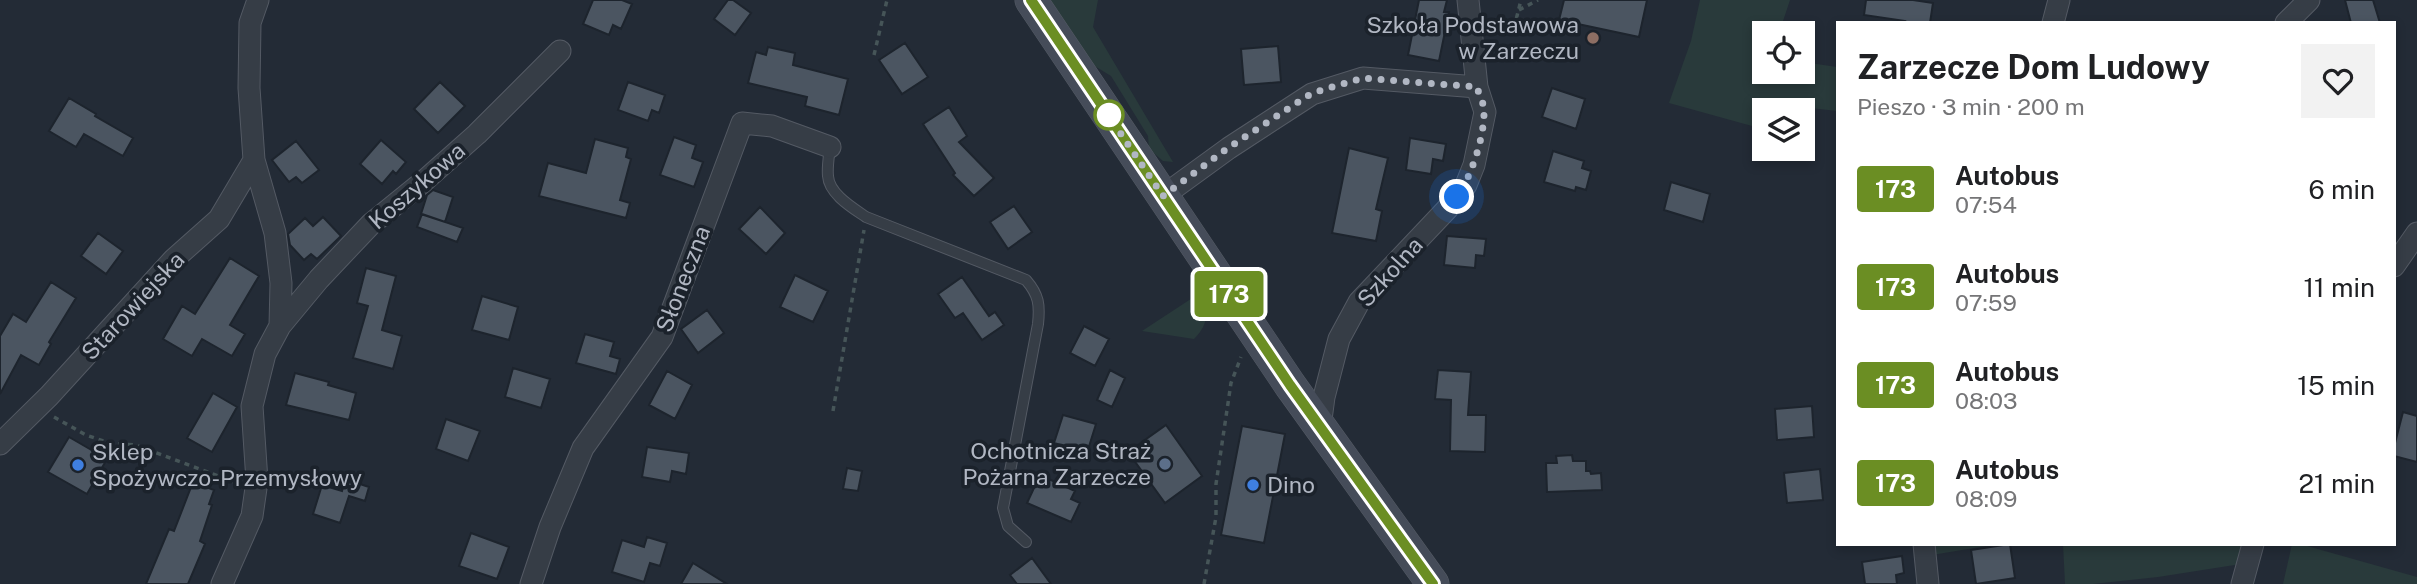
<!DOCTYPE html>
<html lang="pl">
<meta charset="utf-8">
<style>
:root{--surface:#fff;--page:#f2f2f2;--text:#202124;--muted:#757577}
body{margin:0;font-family:"Public Sans",sans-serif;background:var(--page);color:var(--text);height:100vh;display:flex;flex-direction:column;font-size:26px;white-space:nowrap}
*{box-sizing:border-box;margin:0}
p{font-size:23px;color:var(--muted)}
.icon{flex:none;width:38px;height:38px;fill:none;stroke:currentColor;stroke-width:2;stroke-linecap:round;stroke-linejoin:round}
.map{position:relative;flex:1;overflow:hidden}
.panel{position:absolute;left:1836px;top:21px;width:560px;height:525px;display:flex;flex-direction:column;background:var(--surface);border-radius:0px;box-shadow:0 4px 10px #0003}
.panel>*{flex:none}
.badge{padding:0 14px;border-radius:5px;font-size:24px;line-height:46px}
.tools{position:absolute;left:1752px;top:21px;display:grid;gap:14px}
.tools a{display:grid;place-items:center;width:63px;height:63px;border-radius:0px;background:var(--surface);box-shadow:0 4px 10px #0003;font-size:35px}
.you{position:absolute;width:35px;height:35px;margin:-18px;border:5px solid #fff;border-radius:50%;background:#1a73e8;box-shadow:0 0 0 10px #1a73e833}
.map>.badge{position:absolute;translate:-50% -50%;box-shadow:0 0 0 4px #fff}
.round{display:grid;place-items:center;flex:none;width:74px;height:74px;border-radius:0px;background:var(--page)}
.head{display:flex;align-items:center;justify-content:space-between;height:119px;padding:0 21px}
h1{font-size:33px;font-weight:700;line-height:52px}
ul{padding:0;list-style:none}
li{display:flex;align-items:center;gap:21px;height:98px;padding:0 21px}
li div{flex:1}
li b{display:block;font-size:26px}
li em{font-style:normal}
li .badge{min-width:77px;font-weight:700;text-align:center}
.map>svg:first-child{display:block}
</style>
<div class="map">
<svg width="2417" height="584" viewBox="0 0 2417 584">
<rect width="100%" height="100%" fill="#232b36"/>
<path fill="#293a3b" d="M1048,0H1098L1093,27L1173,162L1163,161L1149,149L1148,136L1111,76L1093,65Z
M1700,0H1790L1779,33H1764V72H1802L1803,62L1837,67V111L1759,102L1752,126L1669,103L1691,41Z
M1200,293C1206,314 1211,321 1194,339L1142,331Z
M1931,544H1998L1932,555Z
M2063,544H2247L2241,564L2158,577L2093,584H2065Z
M2292,544H2300L2417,577V584H2283Z"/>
<path fill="#4b5561" stroke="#1d242d" stroke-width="2" d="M593,0H622L632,4L621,29L613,25L609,35L583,24Z
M728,0H733L751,13L735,35L714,19Z
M1419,0H1447L1444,12H1449L1439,61L1408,55Z
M1564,0H1647L1639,37L1559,20Z
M1866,0H1913L1933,3L1930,23H1904L1905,21L1864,15Z
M2345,0H2373L2380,23H2351Z
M905,43L928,77L902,94L879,60Z
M1278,46L1281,82L1244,85L1241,49Z
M768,47L795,53L793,65L848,79L839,115L805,106L807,97L748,83L756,52L766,55Z
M440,82L465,106L438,133L414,109Z
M628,82L665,95L659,113L652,110L648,121L618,110Z
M1552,88L1585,99L1576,129L1542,117Z
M69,98L96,114L95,116L133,138L123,156L84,134L76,147L49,131Z
M949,107L967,136L959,142L994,178L974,196L953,175L955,173L923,124Z
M674,137L696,145L692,158L703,162L694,187L660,175Z
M1410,138L1446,144L1443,161L1433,159L1431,174L1406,170Z
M595,139L628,148L626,157L631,159L620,200L630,203L626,218L539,196L548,163L586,173Z
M381,140L406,162L396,174L393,171L382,184L360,164Z
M296,141L319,170L302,183L296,177L289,182L272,160Z
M1349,148L1388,158L1376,209L1382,211L1376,241L1332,233Z
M1553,151L1584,161L1582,168L1591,171L1586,190L1576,187L1575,191L1544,182Z
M1671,182L1710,194L1703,222L1664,210Z
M433,190L453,197L445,222L421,214L427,195Z
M1014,206L1032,232L1008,249L990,222Z
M760,207L785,233L766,254L739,229Z
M422,214L463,228L457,242L417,227Z
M323,217L341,236L317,259L311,254L304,260L290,245L288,234L305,218L313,226Z
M98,233L123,251L106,274L81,256Z
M1447,236L1486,239L1484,256L1476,255L1475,268L1444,265Z
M230,258L259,276L230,325L245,334L232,356L202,339L192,356L163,339L182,306L195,314Z
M366,268L396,276L382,330L402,336L393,369L353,358L368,306L357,303Z
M795,275L828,291L813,322L780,307Z
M962,277L989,316L995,312L1004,325L982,340L963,313L955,318L938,294Z
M51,282L76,298L49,342L51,344L39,365L21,355L0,394V336L13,314L26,322Z
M482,296L518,307L509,340L472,330Z
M707,310L724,333L698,353L681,329Z
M1084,326L1109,339L1095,366L1070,353Z
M585,334L614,342L610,356L620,359L616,374L576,363Z
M513,368L550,379L541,408L505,397Z
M1110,370L1125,378L1112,407L1097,400Z
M1438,370L1471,372L1468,415H1486L1485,452L1450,451L1451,400L1435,399Z
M667,371L692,385L675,419L649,405Z
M295,373L329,382L328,385L356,393L349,420L286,405Z
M213,393L237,407L212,452L187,438Z
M1812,406L1814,437L1777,440L1775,409Z
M2403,412L2417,416V462L2394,456V447Z
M1063,415L1096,424L1087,453L1054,443Z
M446,419L480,431L468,461L436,449Z
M1166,425L1202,476L1165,503L1128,452Z
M1242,426L1285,434L1264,543L1221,535Z
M69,437L107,459L87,494L48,472Z
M647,447L689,453L686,474L672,471L670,482L642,477Z
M1572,455L1573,461H1586V471H1590L1591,474L1601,473L1602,490L1547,492L1546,463H1557L1556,456Z
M847,468L862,471L858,491L843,489Z
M1820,469L1823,500L1787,503L1784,473Z
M1040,475L1075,491L1071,499L1080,503L1071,522L1027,503Z
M345,479L369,487L365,501L349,496L340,523L313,514L322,485L342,491Z
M193,482L214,490L209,504L212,505L200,541L205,544L188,584H146L169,529L174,531Z
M471,533L509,547L497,579L459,566Z
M647,537L667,543L660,566L650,563L644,582L612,572L622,540L644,547Z
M2010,544L2015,578L1976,584L1971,550Z
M1902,556L1904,573L1896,575L1897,584H1865L1862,562Z
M1032,558L1051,584H1017L1010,575Z
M693,563L727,584H681Z"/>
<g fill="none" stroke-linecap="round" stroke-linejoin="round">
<defs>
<path id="lane" d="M830,147C829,156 827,167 828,176C829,194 853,208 866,217L1026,280C1039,295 1040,305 1038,324L1003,508L1008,526L1026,542"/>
<path id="street" d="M2053,23L2059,0
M2286,23L2309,0
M1163,196L1229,148L1312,94L1363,78L1477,87L1468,0
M2394,266L2417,233
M280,326L319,279L371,224L424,181L477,134L560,51
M1320,427L1324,397L1339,339L1359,302L1448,208L1466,185L1474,165L1485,112L1477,87
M0,444L49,396L174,259L219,219L254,160
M1924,544L1928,584
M222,584L252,516L257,481L252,406L265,354L280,326L281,283L275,233L254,160L249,88L250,23L258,0
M531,584L550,527L583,448L662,337L742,123L772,126L830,147
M2242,584L2253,544"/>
<path id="secondary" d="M1031,0L1290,385L1433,584"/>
</defs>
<use href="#lane" stroke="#545a64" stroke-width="12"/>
<use href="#street" stroke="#545a64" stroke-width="23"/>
<use href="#secondary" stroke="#545a64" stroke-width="33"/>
<path stroke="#465558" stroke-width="3.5" stroke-dasharray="5 5" stroke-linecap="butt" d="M1519,10L1538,0
M1514,28L1521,0
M874,55L887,0
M833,411L864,230
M54,417L86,435L109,443L135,445L237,483
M1204,584L1216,517V484L1231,383L1241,357"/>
<use href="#lane" stroke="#363d46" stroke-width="10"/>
<use href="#street" stroke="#363d46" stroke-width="21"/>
<use href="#secondary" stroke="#454c59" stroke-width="32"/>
</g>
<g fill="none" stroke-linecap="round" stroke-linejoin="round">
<defs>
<path id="line" d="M1031,0L1290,385L1433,584"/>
</defs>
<use href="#line" stroke="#fff" stroke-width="16"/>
<use href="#line" stroke="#6b8e23" stroke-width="10"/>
<path stroke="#b1b7c3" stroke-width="7" stroke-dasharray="0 12.6" d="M1109,115L1104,109L1163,196L1228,148L1312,93L1363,78L1477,87C1479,95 1485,105 1484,113C1484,138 1471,177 1457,197"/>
</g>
<circle fill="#8d6e63" stroke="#1b222b" stroke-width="2.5" cx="1593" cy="38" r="7"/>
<circle fill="#fff" stroke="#6b8e23" stroke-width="3.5" cx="1109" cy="115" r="14"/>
<circle fill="#5c6f8a" stroke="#1b222b" stroke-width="2.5" cx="1165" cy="464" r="7"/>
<g fill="#3f7fe0" stroke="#1b222b" stroke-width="2.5">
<circle cx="78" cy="465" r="7"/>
<circle cx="1253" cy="485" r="7"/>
</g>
<g text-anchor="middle" stroke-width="7" stroke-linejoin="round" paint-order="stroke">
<g font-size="23" fill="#b1b7c3" stroke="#1b222b" text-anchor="end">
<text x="1579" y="33">Szkoła Podstawowa<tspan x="1579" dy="26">w Zarzeczu</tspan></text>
<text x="1151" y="459">Ochotnicza Straż<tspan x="1151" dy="26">Pożarna Zarzecze</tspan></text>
<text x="92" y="460" text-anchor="start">Sklep<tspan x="92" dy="26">Spożywczo-Przemysłowy</tspan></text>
<text x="1267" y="493" text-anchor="start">Dino</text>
</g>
<g font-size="23" fill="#b1b7c3" stroke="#1b222b">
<text transform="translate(417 186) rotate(-41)" y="8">Koszykowa</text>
<text transform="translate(1390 272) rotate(-48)" y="8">Szkolna</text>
<text transform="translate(683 279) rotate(-69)" y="8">Słoneczna</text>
<text transform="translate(133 306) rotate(-47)" y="8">Starowiejska</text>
</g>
</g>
</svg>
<div class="tools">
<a><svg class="icon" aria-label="locate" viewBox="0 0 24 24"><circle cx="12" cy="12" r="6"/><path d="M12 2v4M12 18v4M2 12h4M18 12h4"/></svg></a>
<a><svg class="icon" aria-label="layers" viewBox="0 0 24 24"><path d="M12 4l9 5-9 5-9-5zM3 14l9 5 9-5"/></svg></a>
</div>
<div class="you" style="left:1457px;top:197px"></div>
<b class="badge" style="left:1229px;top:294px;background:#6b8e23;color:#fff">173</b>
<section class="panel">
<div class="head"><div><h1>Zarzecze Dom Ludowy</h1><p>Pieszo · 3 min · 200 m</p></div><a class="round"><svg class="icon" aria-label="heart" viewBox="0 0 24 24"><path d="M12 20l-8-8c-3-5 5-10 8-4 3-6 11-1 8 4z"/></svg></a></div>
<ul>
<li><span class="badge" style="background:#6b8e23;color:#fff">173</span><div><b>Autobus</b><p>07:54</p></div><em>6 min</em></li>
<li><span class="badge" style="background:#6b8e23;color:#fff">173</span><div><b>Autobus</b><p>07:59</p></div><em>11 min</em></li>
<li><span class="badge" style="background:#6b8e23;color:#fff">173</span><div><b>Autobus</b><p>08:03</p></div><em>15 min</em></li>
<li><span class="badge" style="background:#6b8e23;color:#fff">173</span><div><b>Autobus</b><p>08:09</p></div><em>21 min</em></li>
</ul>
</section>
</div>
